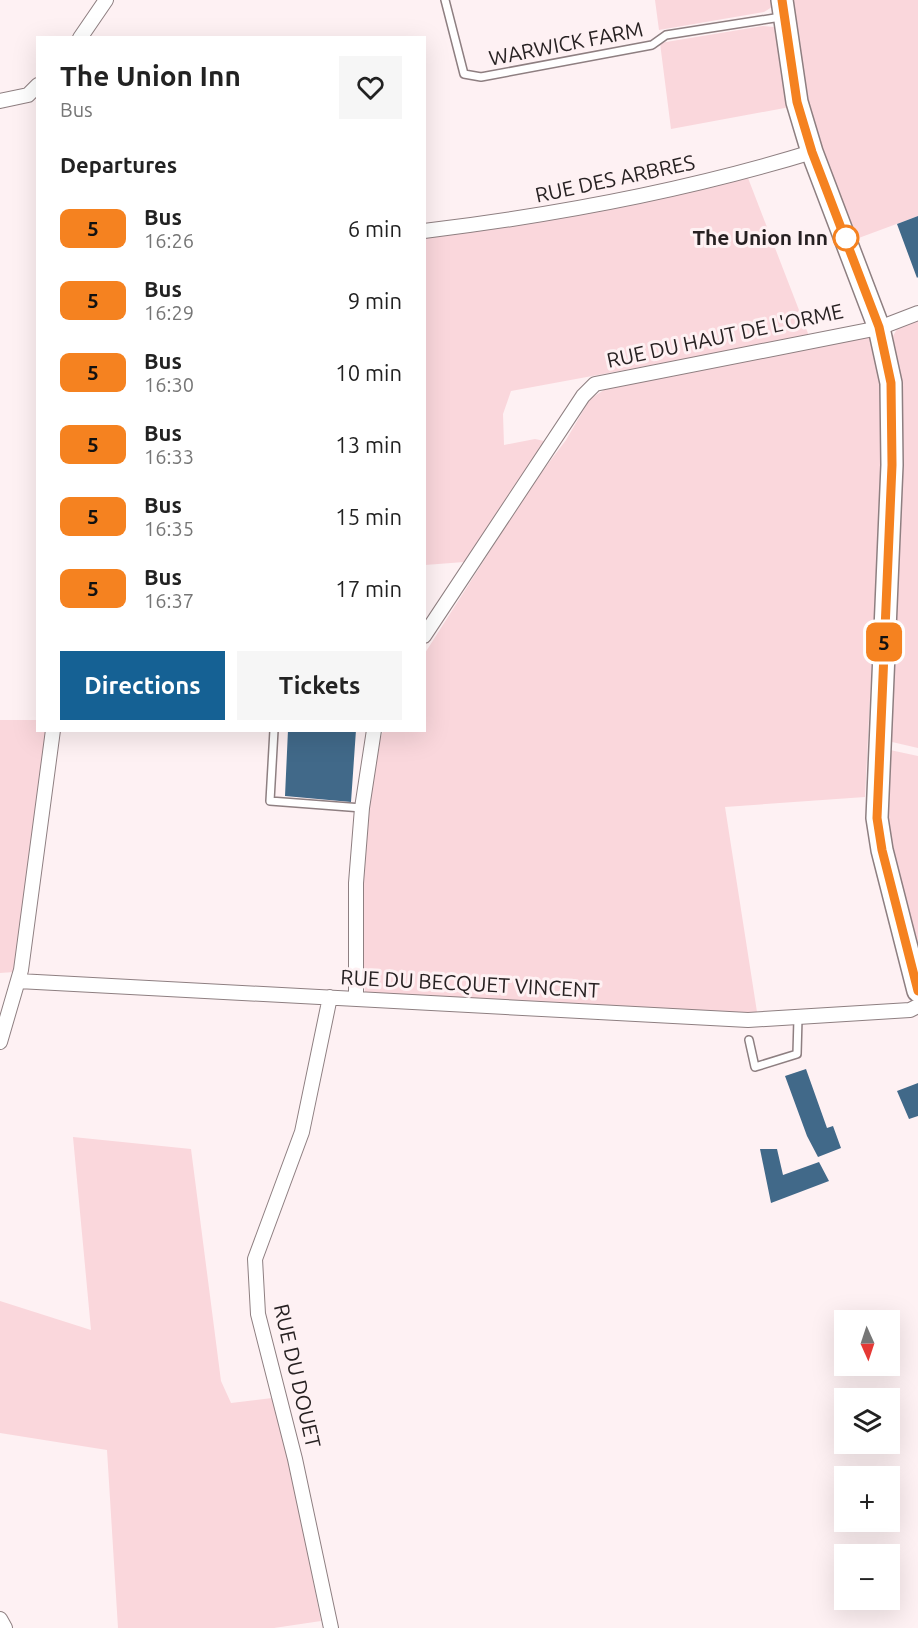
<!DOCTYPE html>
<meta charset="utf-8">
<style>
:root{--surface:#fff;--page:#f6f6f6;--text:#222;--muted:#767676;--accent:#156194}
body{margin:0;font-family:Ubuntu,sans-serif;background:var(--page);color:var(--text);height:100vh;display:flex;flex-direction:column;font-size:22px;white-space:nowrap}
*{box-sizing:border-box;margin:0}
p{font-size:20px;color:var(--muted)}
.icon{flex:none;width:33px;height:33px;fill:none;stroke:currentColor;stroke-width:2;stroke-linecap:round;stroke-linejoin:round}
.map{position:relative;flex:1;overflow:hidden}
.panel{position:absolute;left:36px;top:36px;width:390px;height:696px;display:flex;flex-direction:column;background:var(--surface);border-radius:0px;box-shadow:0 6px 24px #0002}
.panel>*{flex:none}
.badge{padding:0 12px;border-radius:9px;font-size:21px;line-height:39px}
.needle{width:39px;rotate:177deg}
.controls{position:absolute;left:834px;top:1310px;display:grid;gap:12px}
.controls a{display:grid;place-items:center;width:66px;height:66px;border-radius:0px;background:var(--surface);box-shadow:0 6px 24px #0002;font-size:30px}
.map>.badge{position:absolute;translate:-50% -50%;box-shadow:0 0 0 3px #fff}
h2{padding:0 24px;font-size:22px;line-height:54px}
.round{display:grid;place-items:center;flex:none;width:63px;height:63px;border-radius:0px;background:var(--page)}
.head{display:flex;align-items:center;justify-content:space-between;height:102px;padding:0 24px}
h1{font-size:28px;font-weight:600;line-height:45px}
.button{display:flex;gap:12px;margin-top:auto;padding:12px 24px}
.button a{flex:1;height:69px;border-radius:0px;background:var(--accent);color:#fff;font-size:24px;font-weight:600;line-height:69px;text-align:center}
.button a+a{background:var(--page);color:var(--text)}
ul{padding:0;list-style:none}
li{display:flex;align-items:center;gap:18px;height:72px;padding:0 24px}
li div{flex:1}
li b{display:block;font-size:22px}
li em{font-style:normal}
li .badge{min-width:66px;font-weight:700;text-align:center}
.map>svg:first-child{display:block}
</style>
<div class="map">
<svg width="918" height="1628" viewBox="0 0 918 1628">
<rect width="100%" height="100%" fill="#fef1f3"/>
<path fill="#fad7dc" d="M655,0H773V1L772,7L764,12L659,30Z
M792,0H918V216L856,239L811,121Z
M763,26L774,27L778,32L790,107L671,129L660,43Z
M748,178L809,336L511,391L503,414L504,445L535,439L549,442L464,562L425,565V236C534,225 640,203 748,178Z
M918,319V748L892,742L887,736L899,376L893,336L897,329Z
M867,334L874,341L881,393L882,458L865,797L725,807L757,1012L701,1013L365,993L359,904L367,809L380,740L383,731L424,730L425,653L532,485L566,440L590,399L610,386Z
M0,720H37L38,730L48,731L14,972L0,973Z
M890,750L918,756V957L890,852L884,805Z
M73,1137L191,1149L221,1381L231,1403L272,1398L292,1471L321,1621L274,1628H118L107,1450L0,1433V1301L91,1330Z"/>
<path fill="#416989" d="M918,216V277L917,278L897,224Z
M288,730H356L351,802L285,796Z
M806,1069L827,1128L833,1126L841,1148L818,1157L807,1136L785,1076Z
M918,1083V1116L909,1119L897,1091Z
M760,1149H777L783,1175L819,1162L829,1181L771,1203Z"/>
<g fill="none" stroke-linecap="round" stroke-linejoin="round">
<defs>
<path id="lane" d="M445,0L464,74L481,77L652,45L666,35L781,17
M274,730L270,801L362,808
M749,1040L755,1067L797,1054L798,1018"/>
<path id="street" d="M80,38L106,0
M0,101L28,95L38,85
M424,231C556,215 685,191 812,152
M424,636L583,396L595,384L879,328L918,313
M18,981L748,1020L910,1010L918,1006
M330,997L302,1132L255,1259L258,1314L295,1459L331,1628
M356,999V883L362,808L374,730
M0,1042L21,970L53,730
M0,1619L5,1628"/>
<path id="primary" d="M782,0L797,102L812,152L879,328L891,383L892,465L877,818L882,850L918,991"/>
</defs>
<use href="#lane" stroke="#8e7f81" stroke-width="10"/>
<use href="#street" stroke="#8e7f81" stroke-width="16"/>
<use href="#primary" stroke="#8e7f81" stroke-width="24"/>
<use href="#lane" stroke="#fff" stroke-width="7"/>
<use href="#street" stroke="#fff" stroke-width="14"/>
<use href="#primary" stroke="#fff" stroke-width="21"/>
</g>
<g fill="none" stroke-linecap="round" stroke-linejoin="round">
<defs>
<path id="line" d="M782,0L797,102L812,152L879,327L891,383L892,465L877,818L882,850L918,991"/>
</defs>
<use href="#line" stroke="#fff" stroke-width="14"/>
<use href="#line" stroke="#f58220" stroke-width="9"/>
</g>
<circle fill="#fff" stroke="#f58220" stroke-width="3" cx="846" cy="238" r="12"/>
<g text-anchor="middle" stroke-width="6" stroke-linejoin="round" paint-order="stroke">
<g font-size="21" fill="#272122" stroke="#fef1f3">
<text transform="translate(566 44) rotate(-11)" y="7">WARWICK FARM</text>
<text transform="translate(615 179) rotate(-12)" y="7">RUE DES ARBRES</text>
<text transform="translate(725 336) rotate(-12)" y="7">RUE DU HAUT DE L'ORME</text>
<text transform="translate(470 984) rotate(3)" y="7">RUE DU BECQUET VINCENT</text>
<text transform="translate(297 1376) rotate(77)" y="7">RUE DU DOUET</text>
</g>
<g font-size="21" font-weight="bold" fill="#272122" stroke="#fef1f3" text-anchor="end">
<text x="828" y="245">The Union Inn</text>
</g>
</g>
</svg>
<div class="controls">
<a><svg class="needle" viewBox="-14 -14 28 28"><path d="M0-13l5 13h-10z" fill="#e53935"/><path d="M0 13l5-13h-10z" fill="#767676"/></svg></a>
<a><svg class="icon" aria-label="layers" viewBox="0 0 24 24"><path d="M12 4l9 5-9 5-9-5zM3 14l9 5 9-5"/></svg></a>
<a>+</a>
<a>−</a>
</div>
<b class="badge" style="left:884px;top:642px;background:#f58220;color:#111">5</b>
<section class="panel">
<div class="head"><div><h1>The Union Inn</h1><p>Bus</p></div><a class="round"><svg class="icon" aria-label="heart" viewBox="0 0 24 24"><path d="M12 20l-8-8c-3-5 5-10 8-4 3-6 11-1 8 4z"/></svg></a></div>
<h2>Departures</h2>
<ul>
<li><span class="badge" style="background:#f58220;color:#111">5</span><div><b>Bus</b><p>16:26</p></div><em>6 min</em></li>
<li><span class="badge" style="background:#f58220;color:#111">5</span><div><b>Bus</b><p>16:29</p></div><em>9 min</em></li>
<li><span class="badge" style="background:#f58220;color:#111">5</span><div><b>Bus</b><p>16:30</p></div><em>10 min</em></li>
<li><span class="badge" style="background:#f58220;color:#111">5</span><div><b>Bus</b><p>16:33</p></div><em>13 min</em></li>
<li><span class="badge" style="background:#f58220;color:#111">5</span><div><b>Bus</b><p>16:35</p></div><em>15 min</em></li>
<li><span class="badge" style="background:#f58220;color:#111">5</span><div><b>Bus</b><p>16:37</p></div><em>17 min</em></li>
</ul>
<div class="button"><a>Directions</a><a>Tickets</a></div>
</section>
</div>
